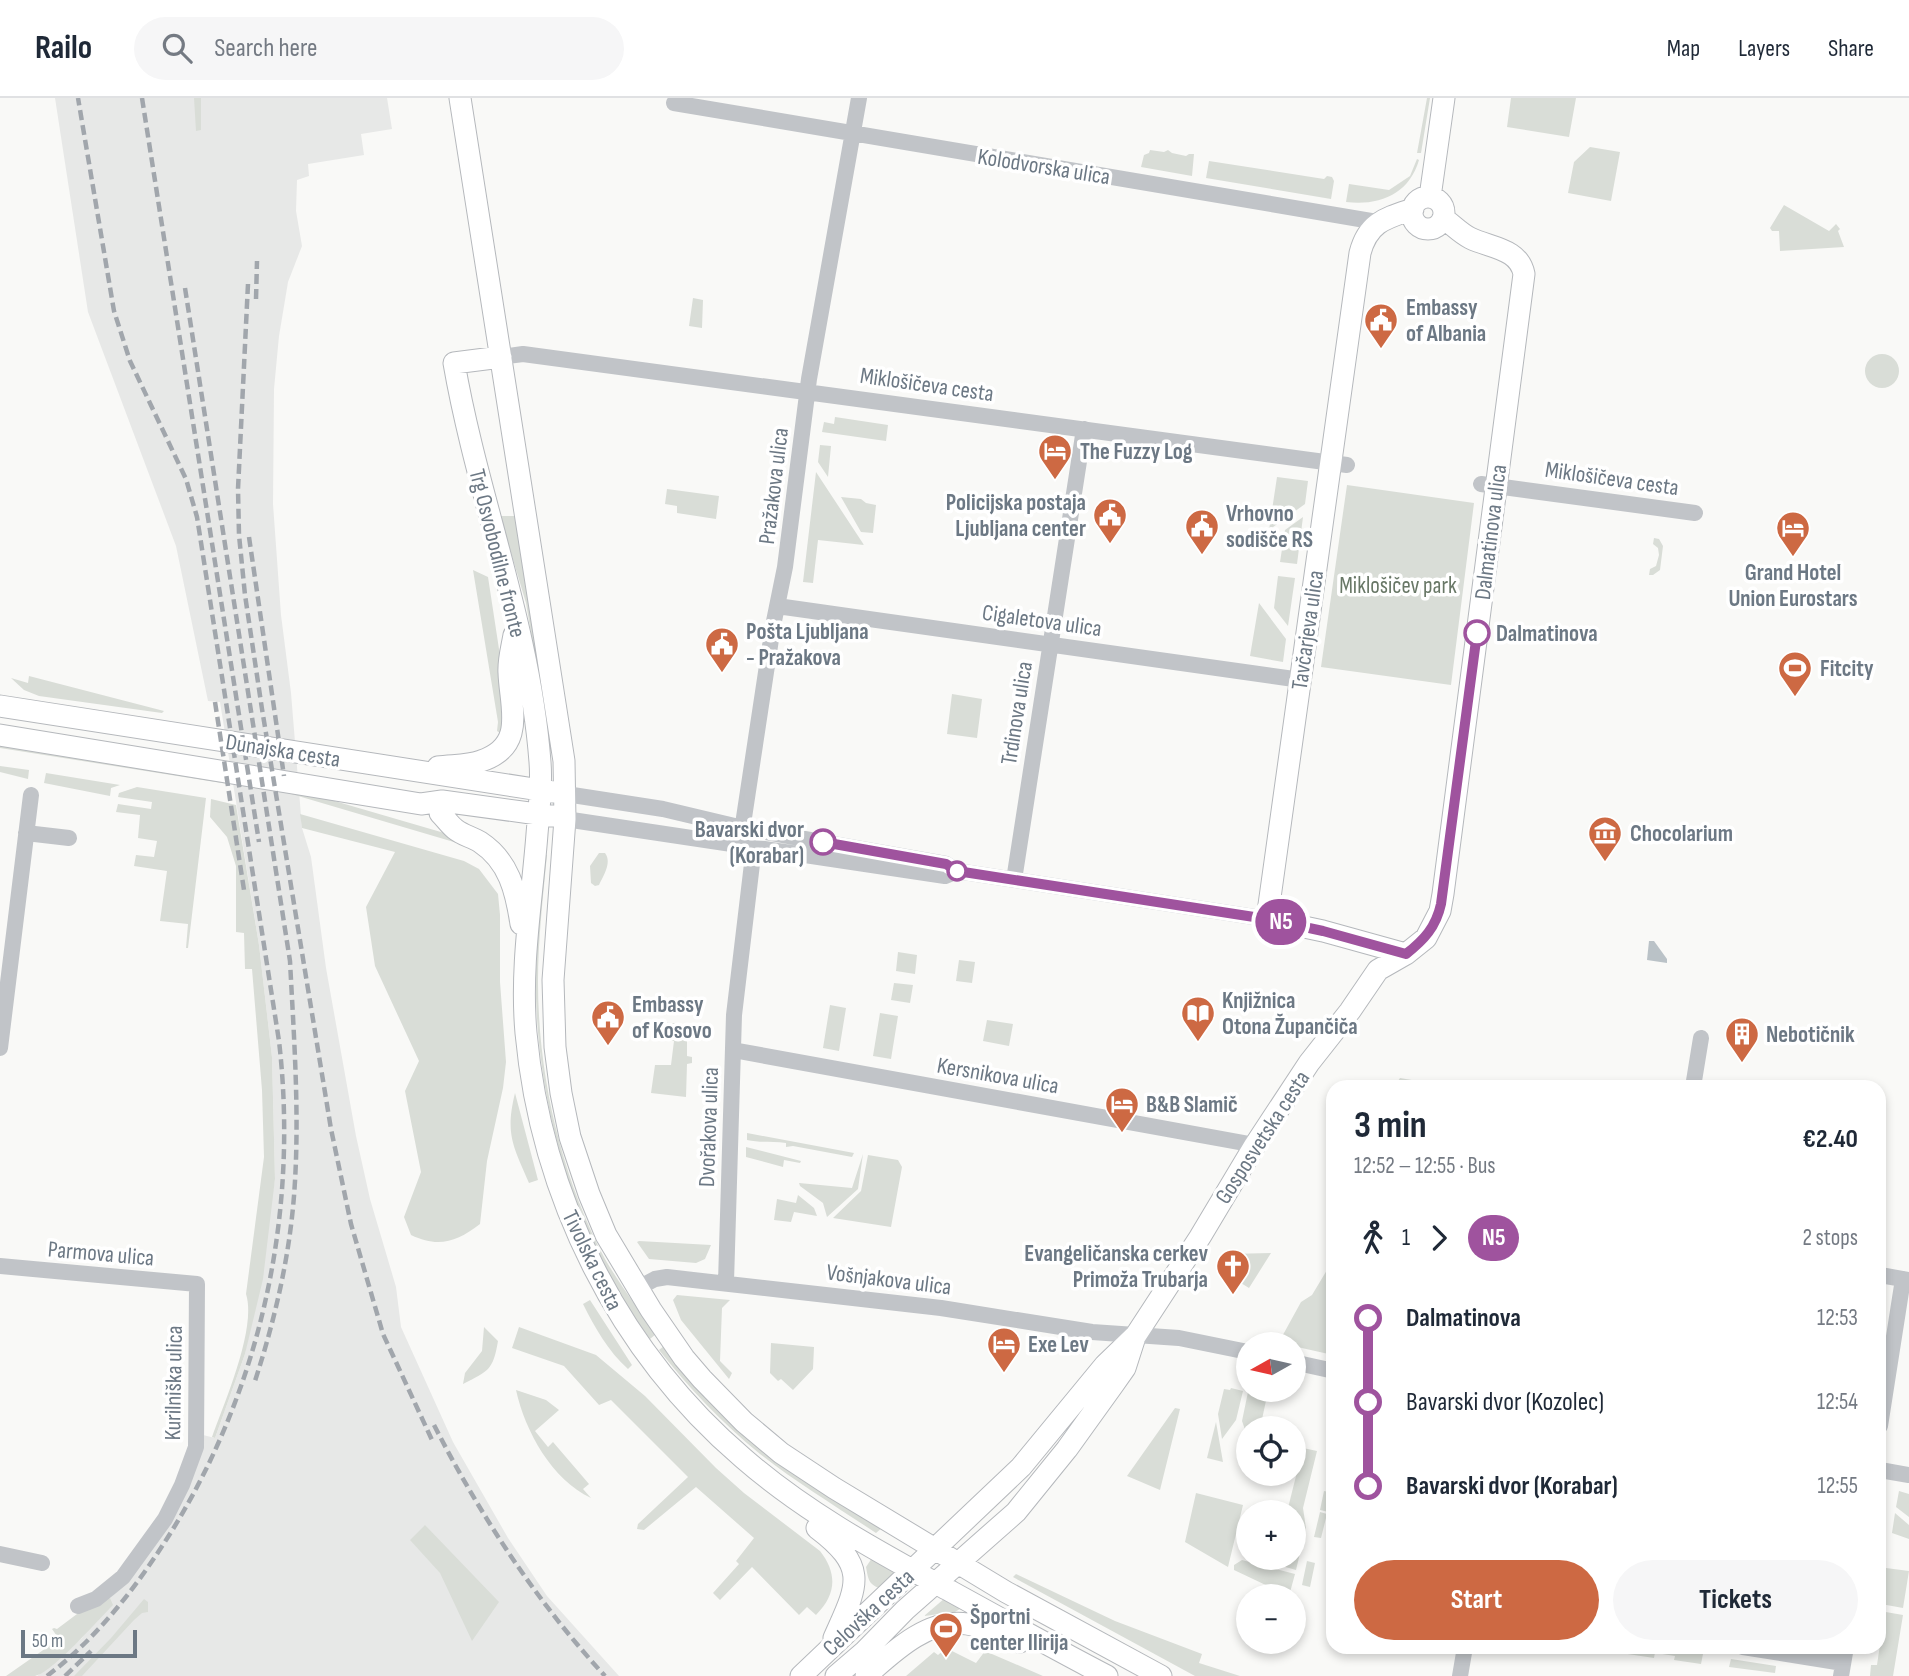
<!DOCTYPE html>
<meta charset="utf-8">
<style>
:root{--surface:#fff;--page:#f6f6f7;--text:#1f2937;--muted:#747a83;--line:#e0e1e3;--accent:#cd6943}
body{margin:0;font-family:"Sofia Sans Condensed",sans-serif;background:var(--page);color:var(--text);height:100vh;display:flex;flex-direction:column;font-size:26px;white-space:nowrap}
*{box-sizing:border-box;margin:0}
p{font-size:23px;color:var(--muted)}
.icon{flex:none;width:38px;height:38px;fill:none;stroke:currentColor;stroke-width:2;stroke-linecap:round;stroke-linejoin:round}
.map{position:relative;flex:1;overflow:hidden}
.sheet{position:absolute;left:1326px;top:982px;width:560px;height:574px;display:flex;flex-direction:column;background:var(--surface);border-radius:21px;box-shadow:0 4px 10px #0003}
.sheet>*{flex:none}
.badge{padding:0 14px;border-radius:23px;font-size:24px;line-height:46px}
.needle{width:46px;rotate:262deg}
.controls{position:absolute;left:1236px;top:1234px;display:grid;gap:14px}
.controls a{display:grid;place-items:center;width:70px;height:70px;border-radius:50%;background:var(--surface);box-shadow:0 4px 10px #0003;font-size:35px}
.scale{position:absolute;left:21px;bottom:18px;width:116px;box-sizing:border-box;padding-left:7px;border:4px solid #6c7884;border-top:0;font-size:19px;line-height:24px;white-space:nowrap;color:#6c7884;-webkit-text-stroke:5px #fff;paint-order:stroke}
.map>.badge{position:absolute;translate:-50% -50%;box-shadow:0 0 0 4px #fff}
.legs{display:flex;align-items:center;gap:10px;height:77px;padding:0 28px;font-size:23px}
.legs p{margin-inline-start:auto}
.overview{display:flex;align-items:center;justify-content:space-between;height:119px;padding:0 28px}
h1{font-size:38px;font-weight:700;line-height:52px}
.cta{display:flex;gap:14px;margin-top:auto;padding:14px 28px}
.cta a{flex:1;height:80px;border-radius:42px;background:var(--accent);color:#fff;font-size:28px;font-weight:700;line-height:80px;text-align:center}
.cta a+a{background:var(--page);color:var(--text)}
ul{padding:0 28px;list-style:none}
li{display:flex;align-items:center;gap:24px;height:84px;font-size:26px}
li i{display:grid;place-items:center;width:10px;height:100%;margin:0 9px;background:currentColor}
li i::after{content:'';width:18px;height:18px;margin:-9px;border:5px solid;border-radius:50%;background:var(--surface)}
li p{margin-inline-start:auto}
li:first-child i{background:linear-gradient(#0000 50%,currentColor 0)}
li:last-child i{background:linear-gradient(currentColor 50%,#0000 0)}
header{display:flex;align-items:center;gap:42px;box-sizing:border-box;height:98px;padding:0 35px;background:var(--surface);border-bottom:2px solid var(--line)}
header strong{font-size:33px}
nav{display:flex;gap:38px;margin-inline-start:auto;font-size:24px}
.search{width:490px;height:63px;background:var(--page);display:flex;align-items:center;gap:18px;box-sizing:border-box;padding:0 24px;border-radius:38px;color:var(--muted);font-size:26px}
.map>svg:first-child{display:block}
</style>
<header>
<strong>Railo</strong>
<div class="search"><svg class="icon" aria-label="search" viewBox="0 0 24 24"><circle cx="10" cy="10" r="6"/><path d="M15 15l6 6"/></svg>Search here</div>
<nav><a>Map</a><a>Layers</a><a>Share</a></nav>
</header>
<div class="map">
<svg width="1909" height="1578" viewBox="0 0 1909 1578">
<rect width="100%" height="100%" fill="#f9f9f7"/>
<!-- built -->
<path fill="#e7e8e7" d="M55,0H387L392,31L361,36L364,57L308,66L309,78L297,82L296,113L302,148L288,184L279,238L274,291L273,406L281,517L291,595L302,730L311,759L326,870L356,1038L370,1101L396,1189L401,1229L453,1344L508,1440L547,1498L619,1578H37L82,1540L110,1500L127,1483L203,1337L215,1340L245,1256L275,1081L272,959L259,847L220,604L208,603L176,448L88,214Z"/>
<!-- green -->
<path fill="#d9ddd7" d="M194,0H201V32L196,33Z
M1427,0H1430L1421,55H1417Z
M1511,0H1576L1569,39L1507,29Z
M1590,49L1620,54L1611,103L1568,95L1574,64Z
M1150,52L1164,54L1168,52L1172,55L1186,58L1189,56H1194L1192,78L1141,69L1144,57L1149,55Z
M1417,61L1419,62C1409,96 1380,108 1346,104L1349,86L1389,92L1410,78Z
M1209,63L1324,81L1327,78L1332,79L1334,83L1331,101L1206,80Z
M1784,107L1829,133L1836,126L1840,131L1838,133L1844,149L1780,153L1779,133H1772L1770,130Z
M693,200L703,202L702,230L689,228Z
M1865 273a17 17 0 1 1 34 0a17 17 0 1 1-34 0Z
M835,319L888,327L886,343L822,334L824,324L834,326Z
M820,347L831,348L828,379L818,364Z
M816,374L864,447L818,442L813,485L803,484Z
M1277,379L1308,383L1305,406L1269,432Z
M1347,387L1474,405L1451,587L1321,569Z
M667,391L719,398L716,421L677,415V408L665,406Z
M841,399L861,401L866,405L876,407L873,435L861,434Z
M500,418H517L553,648L550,649L526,505Z
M1303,419L1297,466L1280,464L1285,432Z
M1654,440L1659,441L1663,448L1660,472L1653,477H1649L1650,471L1656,468L1659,457L1658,450L1653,446Z
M473,472L488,479L508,610L503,637L497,633L498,624Z
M1278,478L1295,480L1288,528L1274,510Z
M1259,505L1286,541L1283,564L1250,558Z
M29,578L164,613L162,615L39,598L24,592L11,580L28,585Z
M952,596L982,601L977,640L947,636Z
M0,645L228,683V686L0,650Z
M0,668L29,672L28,681L0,674Z
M46,675L120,687L111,690L110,698L44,685Z
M137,689L206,700L188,850H186L188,826L160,823L167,773L134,768L136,757L154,759L157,743L138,740L140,717L116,714L118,706L151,711L152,704L118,699L119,695Z
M288,693L314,697L458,739L464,747L288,695Z
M211,701L236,707L259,847L272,959L275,1081L263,1181L245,1256L215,1340L212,1339C224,1305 257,1230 246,1196L264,1059L262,992L252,871H245L244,835L236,834V768L227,739L210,719Z
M300,716L464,763L479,771L498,796L500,817V884L506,964L503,990L487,1063L480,1126C457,1144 438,1150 411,1137L404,1119L421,1074L405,993L419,963L375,868L366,809L395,754L302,730Z
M599,755H605C612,764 604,777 599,787L595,788L591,785L590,768Z
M544,756L547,757C543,799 538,842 538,884C538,978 561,1078 605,1161C620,1187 639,1212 656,1236L650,1241C578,1143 540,1021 536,900C535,852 540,804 544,756Z
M898,854L917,857L915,876L896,873Z
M959,862L975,864L972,885L956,883Z
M894,885L913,887L910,905L891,902Z
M830,907L846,910L839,953L823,950Z
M880,915L898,918L891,961L873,958Z
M987,922L1013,926L1009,948L983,943Z
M662,924L692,927V935L687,936V958L692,959V965L687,966L686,999L651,995L655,967H671L674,943L660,941Z
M1400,980L1453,989H1394Z
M515,995L538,1082L529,1085C513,1048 505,1036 515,995Z
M747,1035L854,1055L852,1059L793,1048L786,1049V1045C772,1043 760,1045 747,1042Z
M746,1049L801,1063L800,1065L784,1062L783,1069L746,1059Z
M863,1056L858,1091L827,1119L823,1105L800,1088L799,1085L852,1090Z
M868,1057L898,1062L902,1069L891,1129L833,1120L861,1093Z
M798,1097L814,1110L817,1118L794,1114L791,1124L774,1122L777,1101L796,1105Z
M639,1143L711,1147L705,1161L696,1165L649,1161L637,1144Z
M1224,1154L1228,1156L1271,1155L1249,1190L1218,1171Z
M1333,1162V1257L1293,1248V1246L1279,1244L1301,1204L1312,1197Z
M677,1197L730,1202L722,1210L720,1263L732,1275L729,1281L681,1222L673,1202Z
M590,1202L632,1267L628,1271C608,1253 595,1230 583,1206Z
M484,1229L498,1243C493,1273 488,1273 463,1286L465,1275L482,1253Z
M519,1229L596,1257L645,1298L716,1370L744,1395L820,1453C838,1476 836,1497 816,1517L807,1509L799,1517L752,1469L720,1502L713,1495L739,1466L736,1463L754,1440L696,1389L644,1432L637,1431L638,1426L688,1379L611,1302L599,1307L564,1268L512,1250Z
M771,1245L814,1249L813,1271L793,1292L781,1281L778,1283L770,1275Z
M664,1248L883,1429L876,1435C837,1409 797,1385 760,1356C722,1325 689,1290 659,1252Z
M1231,1290L1243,1293L1236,1322L1222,1341L1218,1316L1224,1291L1230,1292Z
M516,1292L546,1302L559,1312L535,1333L548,1349L553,1344L589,1386L583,1391L591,1400C552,1382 525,1333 516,1292Z
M1248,1294L1267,1298L1261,1326L1258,1330H1248V1340L1242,1323Z
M1175,1310L1180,1311L1160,1392L1127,1378Z
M1216,1324L1223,1364L1207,1360Z
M1303,1350L1317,1353L1303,1410L1306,1430L1296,1472L1275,1466L1276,1460H1293V1414H1287Z
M1324,1393L1333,1395V1415L1320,1412Z
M1899,1393L1909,1396V1419L1896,1409Z
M1196,1395L1243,1407L1228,1469L1185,1444Z
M1320,1414L1327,1416L1321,1440L1314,1439Z
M1895,1415L1909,1427V1441L1892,1435Z
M425,1427L499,1504L472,1543L440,1475L410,1442Z
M872,1460L896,1475L880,1490C868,1487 868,1479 866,1469Z
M1242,1462L1295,1476L1289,1498L1234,1472V1467Z
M1307,1463L1315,1465L1310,1489L1302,1487Z
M1886,1470L1909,1473L1903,1510L1881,1506Z
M1016,1476L1115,1523L1202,1556L1199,1565L1240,1578H1195L1013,1479Z
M110,1500L113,1507C99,1521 52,1575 35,1578C26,1578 15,1578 6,1578L59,1541L52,1531L54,1530L57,1531L81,1513Z
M945,1500L963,1509L955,1514L924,1518Z
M144,1501L148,1504V1514L142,1515L134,1522L82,1578H74L111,1540Z
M1880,1513L1903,1517L1893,1578H1870L1871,1567H1877L1884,1519L1880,1518Z
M1581,1549H1656L1654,1560Z
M1658,1549L1703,1556L1701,1566L1674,1562L1675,1558L1656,1555Z
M946,1550L976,1565L985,1553L1043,1578H906L934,1554L938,1557Z
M1731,1561L1776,1568L1775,1575L1729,1569Z"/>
<!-- water -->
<path fill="#bac2c7" d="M1649,843H1654L1667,861V865L1647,862Z"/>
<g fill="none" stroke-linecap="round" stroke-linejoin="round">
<!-- major casing -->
<g stroke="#b5b8bc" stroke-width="23">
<path id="major" d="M460,0L564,663L565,721L553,882L555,949L561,995L570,1039L589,1096L606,1137L651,1212L684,1260L702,1281L744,1324L781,1355L834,1390L1006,1494L1161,1578
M1430,99L1444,0
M1412 115a16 16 0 1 1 32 0a16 16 0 1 1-32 0Z
M501,259L454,265C477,398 530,528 540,664C542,688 539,712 537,736C532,802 520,868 526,935C541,1098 618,1253 743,1360C806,1415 879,1454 952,1494C1003,1522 1055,1551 1107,1578
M0,608L553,694
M0,637L421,706L442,703L552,718
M438,669C452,667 468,668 481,663C527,648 510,608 509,575C508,563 512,549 514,537
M440,715C445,720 450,727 455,731C462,737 472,739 480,744C509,763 516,793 521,826
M1406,856L1323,833L1267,821L1360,155C1368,124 1386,120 1413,111
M817,1430C870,1470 857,1488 834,1540
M801,1578L1021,1369L1105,1267L1136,1237L1200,1139L1255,1047L1309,965L1350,913L1378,872L1406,856L1426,840L1440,813L1443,796L1524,176C1519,150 1490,150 1470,140C1460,135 1452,126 1443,120
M836,1578L864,1554L905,1512L1016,1414L1067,1351L1113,1287L1125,1270L1134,1242
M866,1578C893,1554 928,1520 967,1526C985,1529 1003,1537 1020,1544"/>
</g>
<!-- minor -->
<path stroke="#c1c4c8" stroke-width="16" d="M674,5L1377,124
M501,259L523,256L1347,367
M1481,386L1695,415
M777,508L1301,582
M566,696L663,711L743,730L946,766L957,773L1267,821
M565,721L945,778L957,773
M26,735L69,740
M740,746L773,528L785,469L809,281L859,0
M1014,782L1084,331
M0,950L31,697
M733,952L1255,1047
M1693,989L1701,940
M0,1168L197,1186L196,1349L182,1387L165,1421L123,1479L96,1501L78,1508
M1880,1177L1909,1182
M726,1184L734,917L754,749
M638,1190L655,1181L667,1179L941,1210L1092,1234L1179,1240L1248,1254
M1293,1264L1334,1273
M1880,1328L1903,1181
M1880,1372L1909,1377
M0,1456L42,1465
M1743,1549L1843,1565
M1460,1578L1465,1549
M1841,1578L1846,1549"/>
<!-- major -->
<use href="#major" stroke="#fff" stroke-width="21"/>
<!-- rail -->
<path stroke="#a1a6ac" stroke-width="4.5" stroke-dasharray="10 5" stroke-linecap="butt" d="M142,0L259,744
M248,186L238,391L239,437L245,497L262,611L331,1031L351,1126L383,1236L432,1342
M185,190L290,863C294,941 300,1020 294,1098C289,1162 274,1225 254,1286
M256,201L257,163
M249,439L284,678
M215,604L244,792
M434,1327C480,1417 536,1503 605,1578
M47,1578C96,1541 135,1491 168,1439C261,1292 299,1116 279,943L197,419L186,381L130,263L114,213L78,0
M65,1578L91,1553"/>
</g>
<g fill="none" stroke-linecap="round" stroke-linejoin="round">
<!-- line-1 casing -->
<g stroke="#fff" stroke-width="16">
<path id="line-1" d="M823,744L946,766L957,773L1267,821L1323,833L1406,856C1424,842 1436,829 1441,806L1477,535"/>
</g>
<!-- line-1 -->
<use href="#line-1" stroke="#9f539e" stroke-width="10"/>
</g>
<!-- icons -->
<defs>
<g id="civic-pin" transform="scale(1.75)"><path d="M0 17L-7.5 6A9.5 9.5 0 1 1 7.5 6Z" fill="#cd6943" stroke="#fff"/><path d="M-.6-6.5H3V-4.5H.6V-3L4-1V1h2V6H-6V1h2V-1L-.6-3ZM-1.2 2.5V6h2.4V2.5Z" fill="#fff"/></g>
<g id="hotel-pin" transform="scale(1.75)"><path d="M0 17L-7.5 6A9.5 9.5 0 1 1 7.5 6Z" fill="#cd6943" stroke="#fff"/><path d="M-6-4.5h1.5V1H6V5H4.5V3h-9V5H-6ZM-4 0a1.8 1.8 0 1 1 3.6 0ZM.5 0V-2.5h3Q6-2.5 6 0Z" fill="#fff"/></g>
<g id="stadium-pin" transform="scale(1.75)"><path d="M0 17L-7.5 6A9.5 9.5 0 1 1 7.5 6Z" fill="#cd6943" stroke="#fff"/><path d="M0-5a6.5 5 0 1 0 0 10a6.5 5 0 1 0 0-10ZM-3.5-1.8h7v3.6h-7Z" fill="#fff"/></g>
<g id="museum-pin" transform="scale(1.75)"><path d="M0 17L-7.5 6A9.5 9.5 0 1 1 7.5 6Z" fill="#cd6943" stroke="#fff"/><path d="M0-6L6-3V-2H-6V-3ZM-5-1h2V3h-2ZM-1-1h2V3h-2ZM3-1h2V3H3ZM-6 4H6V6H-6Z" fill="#fff"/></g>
<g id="library-pin" transform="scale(1.75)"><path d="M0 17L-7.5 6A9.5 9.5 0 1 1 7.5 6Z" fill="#cd6943" stroke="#fff"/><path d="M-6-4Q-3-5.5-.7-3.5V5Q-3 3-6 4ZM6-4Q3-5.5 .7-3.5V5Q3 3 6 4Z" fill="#fff"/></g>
<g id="building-pin" transform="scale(1.75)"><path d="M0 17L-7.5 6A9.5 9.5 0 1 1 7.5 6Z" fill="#cd6943" stroke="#fff"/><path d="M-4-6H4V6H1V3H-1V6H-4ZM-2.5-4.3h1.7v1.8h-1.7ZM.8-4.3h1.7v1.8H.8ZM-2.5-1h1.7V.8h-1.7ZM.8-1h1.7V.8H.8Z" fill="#fff"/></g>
<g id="church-pin" transform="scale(1.75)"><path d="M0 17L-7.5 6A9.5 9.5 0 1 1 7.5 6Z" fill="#cd6943" stroke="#fff"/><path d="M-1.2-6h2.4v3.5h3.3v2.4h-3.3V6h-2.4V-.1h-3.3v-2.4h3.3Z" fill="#fff"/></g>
</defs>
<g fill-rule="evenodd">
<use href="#civic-pin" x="1381" y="222"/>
<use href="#hotel-pin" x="1055" y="353"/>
<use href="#civic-pin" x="1110" y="417"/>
<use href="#civic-pin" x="1202" y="428"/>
<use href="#hotel-pin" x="1793" y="430"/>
<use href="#civic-pin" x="722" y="546"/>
<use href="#stadium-pin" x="1795" y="570"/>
<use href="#museum-pin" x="1605" y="735"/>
<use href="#library-pin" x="1198" y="915"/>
<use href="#civic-pin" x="608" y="919"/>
<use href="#building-pin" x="1742" y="936"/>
<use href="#hotel-pin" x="1122" y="1006"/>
<use href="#church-pin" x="1233" y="1168"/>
<use href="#hotel-pin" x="1004" y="1246"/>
<use href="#stadium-pin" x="946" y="1531"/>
</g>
<!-- markers -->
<g fill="#fff" stroke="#9f539e" stroke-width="3.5">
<circle cx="1477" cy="535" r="12"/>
<circle cx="823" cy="744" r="12"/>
<circle cx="957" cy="773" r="9"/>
</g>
<g text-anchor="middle" stroke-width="7" stroke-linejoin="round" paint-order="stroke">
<!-- street labels -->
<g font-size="23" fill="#6c7884" stroke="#fff">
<text transform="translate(1044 68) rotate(9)" y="8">Kolodvorska ulica</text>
<text transform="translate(927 286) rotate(8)" y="8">Miklošičeva cesta</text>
<text transform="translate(1612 380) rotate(8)" y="8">Miklošičeva cesta</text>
<text transform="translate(773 388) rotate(-83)" y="8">Pražakova ulica</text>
<text transform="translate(1490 434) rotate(-83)" y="8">Dalmatinova ulica</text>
<text transform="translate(498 455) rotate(76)" y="8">Trg Osvobodilne fronte</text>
<text transform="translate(1042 522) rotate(8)" y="8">Cigaletova ulica</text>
<text transform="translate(1307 532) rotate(-82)" y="8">Tavčarjeva ulica</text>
<text transform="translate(1016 615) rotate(-81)" y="8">Trdinova ulica</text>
<text transform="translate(283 652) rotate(9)" y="8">Dunajska cesta</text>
<text transform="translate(998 977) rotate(10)" y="8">Kersnikova ulica</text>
<text transform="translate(708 1029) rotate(-88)" y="8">Dvořakova ulica</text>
<text transform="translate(1262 1039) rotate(-57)" y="8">Gosposvetska cesta</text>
<text transform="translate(101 1155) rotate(5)" y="8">Parmova ulica</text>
<text transform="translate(593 1162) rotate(64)" y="8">Tivolska cesta</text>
<text transform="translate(889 1181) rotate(7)" y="8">Vošnjakova ulica</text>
<text transform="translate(173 1285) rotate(-89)" y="8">Kurilniška ulica</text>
<text transform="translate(868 1514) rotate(-43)" y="8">Celovška cesta</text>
</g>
<!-- poi labels -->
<g font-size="23" font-weight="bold" fill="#6c7884" stroke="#fff" text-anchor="start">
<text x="1406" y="217">Embassy<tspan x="1406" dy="26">of Albania</tspan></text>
<text x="1080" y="361">The Fuzzy Log</text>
<text x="1086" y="412" text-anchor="end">Policijska postaja<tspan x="1086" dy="26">Ljubljana center</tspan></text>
<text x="1226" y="423">Vrhovno<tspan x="1226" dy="26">sodišče RS</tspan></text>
<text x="1793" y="482" text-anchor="middle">Grand Hotel<tspan x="1793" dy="26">Union Eurostars</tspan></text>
<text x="746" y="541">Pošta Ljubljana<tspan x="746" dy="26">- Pražakova</tspan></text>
<text x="1820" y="578">Fitcity</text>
<text x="1630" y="743">Chocolarium</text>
<text x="1222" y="910">Knjižnica<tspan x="1222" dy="26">Otona Župančiča</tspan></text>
<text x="632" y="914">Embassy<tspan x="632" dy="26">of Kosovo</tspan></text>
<text x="1766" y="944">Nebotičnik</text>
<text x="1146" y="1014">B&amp;B Slamič</text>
<text x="1208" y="1163" text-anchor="end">Evangeličanska cerkev<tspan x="1208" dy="26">Primoža Trubarja</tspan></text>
<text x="1028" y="1254">Exe Lev</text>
<text x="970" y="1526">Športni<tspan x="970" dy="26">center Ilirija</tspan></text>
</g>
<!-- park labels -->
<g font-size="23" fill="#687766" stroke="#fff">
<text x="1398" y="495">Miklošičev park</text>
</g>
<!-- stop labels -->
<g font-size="23" font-weight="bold" fill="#6c7884" stroke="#fff" text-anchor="start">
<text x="1496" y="543">Dalmatinova</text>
<text x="804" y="739" text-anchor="end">Bavarski dvor<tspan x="804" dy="26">(Korabar)</tspan></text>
</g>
</g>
</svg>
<div class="controls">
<a><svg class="needle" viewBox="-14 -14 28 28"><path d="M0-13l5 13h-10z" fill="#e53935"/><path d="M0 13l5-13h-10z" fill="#747a83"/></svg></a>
<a><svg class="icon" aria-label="locate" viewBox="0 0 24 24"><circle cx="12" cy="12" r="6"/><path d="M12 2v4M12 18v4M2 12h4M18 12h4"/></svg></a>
<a>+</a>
<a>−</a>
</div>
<div class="scale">50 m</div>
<b class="badge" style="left:1281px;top:824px;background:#9f539e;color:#fff">N5</b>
<section class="sheet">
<div class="overview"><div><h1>3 min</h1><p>12:52 – 12:55 · Bus</p></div><b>€2.40</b></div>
<div class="legs"><svg class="icon" aria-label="walk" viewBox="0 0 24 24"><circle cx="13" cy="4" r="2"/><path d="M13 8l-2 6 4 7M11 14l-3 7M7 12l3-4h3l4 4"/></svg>1<svg class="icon" aria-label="forward" viewBox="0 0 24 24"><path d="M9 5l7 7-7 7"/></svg><b class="badge" style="background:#9f539e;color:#fff">N5</b><p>2 stops</p></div>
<ul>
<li><i style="color:#9f539e"></i><b>Dalmatinova</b><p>12:53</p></li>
<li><i style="color:#9f539e"></i><span>Bavarski dvor (Kozolec)</span><p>12:54</p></li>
<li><i style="color:#9f539e"></i><b>Bavarski dvor (Korabar)</b><p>12:55</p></li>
</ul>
<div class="cta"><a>Start</a><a>Tickets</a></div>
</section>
</div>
